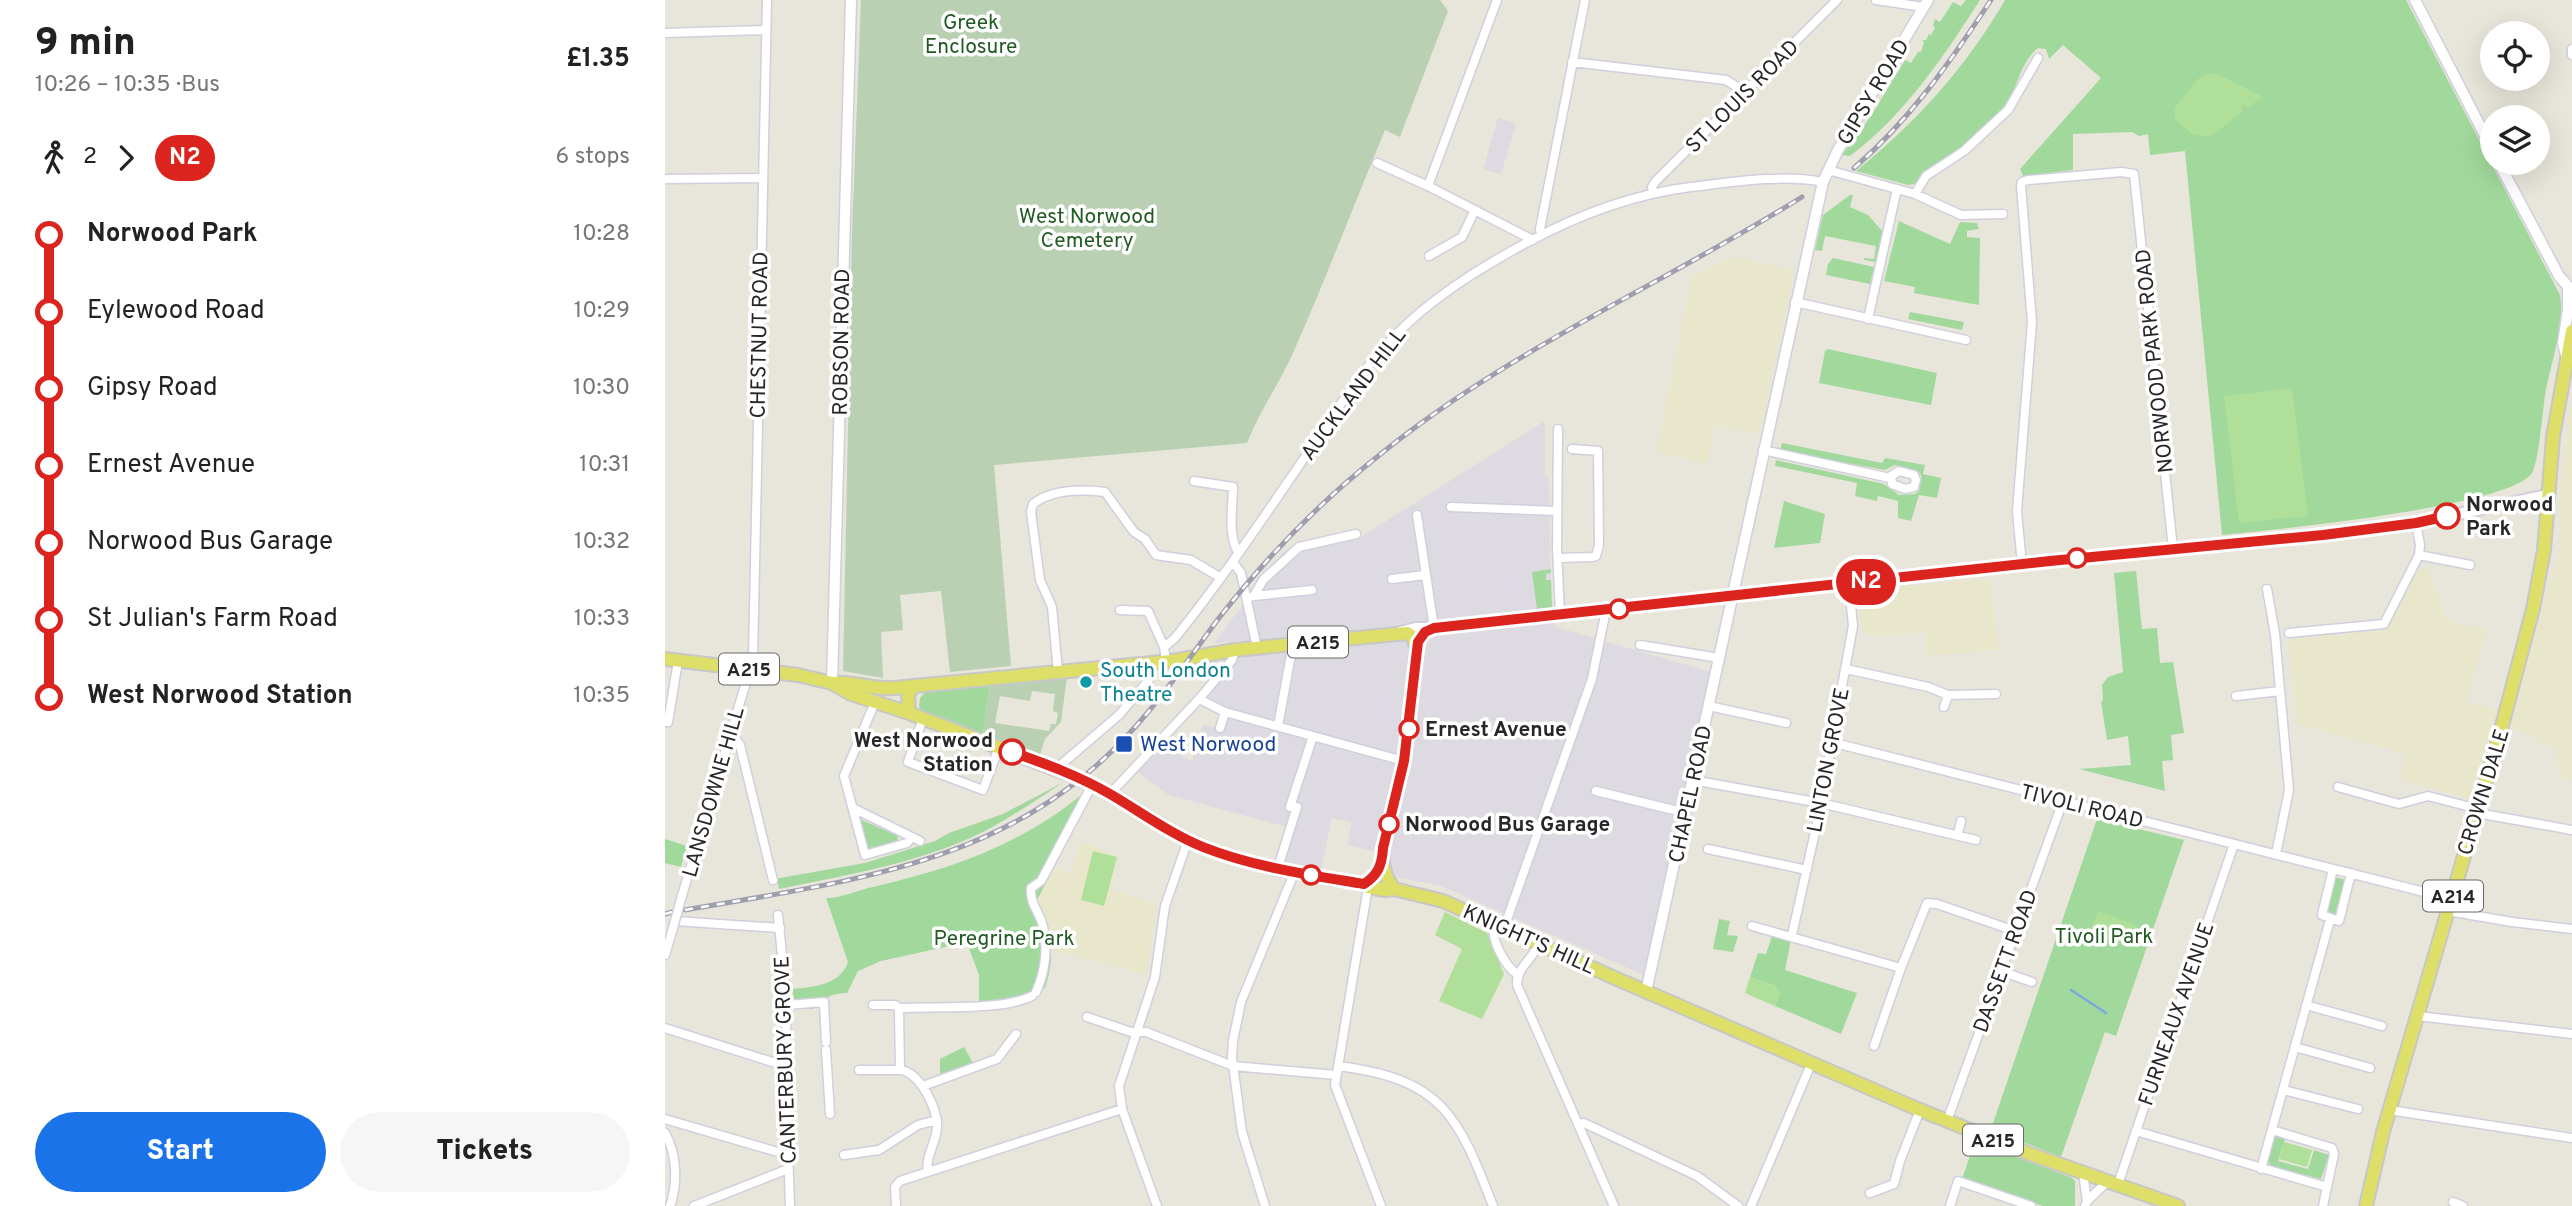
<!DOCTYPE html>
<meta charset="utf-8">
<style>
:root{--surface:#fff;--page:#f6f6f6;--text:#222;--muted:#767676;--accent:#1a73e8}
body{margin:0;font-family:Overpass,sans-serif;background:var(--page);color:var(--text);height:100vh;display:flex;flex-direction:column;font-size:26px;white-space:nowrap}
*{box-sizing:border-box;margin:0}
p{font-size:23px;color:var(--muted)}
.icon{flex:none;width:38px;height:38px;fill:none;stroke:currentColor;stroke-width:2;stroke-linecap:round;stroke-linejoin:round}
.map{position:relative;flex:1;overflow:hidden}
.drawer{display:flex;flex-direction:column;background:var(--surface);width:665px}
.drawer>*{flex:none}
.badge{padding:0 14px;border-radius:23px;font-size:24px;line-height:46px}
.buttons{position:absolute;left:1815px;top:21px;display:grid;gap:14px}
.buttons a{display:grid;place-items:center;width:70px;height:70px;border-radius:50%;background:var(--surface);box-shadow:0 7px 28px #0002;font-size:35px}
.map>.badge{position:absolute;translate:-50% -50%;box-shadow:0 0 0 4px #fff}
.legs{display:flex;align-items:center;gap:10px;height:77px;padding:0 35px;font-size:23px}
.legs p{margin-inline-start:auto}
.summary{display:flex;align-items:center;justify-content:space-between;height:119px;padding:0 35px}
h1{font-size:38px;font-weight:800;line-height:52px}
.primary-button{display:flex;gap:14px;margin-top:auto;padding:14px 35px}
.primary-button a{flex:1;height:80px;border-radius:42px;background:var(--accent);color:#fff;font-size:28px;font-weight:800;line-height:80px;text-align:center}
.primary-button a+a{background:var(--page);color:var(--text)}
ul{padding:0 35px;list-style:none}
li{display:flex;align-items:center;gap:24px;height:77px;font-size:26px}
li i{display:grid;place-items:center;width:10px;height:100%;margin:0 9px;background:currentColor}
li i::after{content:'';width:18px;height:18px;margin:-9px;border:5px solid;border-radius:50%;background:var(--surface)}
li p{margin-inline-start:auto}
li:first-child i{background:linear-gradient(#0000 50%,currentColor 0)}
li:last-child i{background:linear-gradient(currentColor 50%,#0000 0)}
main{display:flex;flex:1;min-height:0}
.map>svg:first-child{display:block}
</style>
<main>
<section class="drawer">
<div class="summary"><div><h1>9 min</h1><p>10:26 – 10:35 · Bus</p></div><b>£1.35</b></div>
<div class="legs"><svg class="icon" aria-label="walk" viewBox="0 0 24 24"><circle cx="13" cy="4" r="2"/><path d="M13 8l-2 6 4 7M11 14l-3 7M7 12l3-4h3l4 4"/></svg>2<svg class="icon" aria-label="forward" viewBox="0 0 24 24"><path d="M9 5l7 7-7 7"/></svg><b class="badge" style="background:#dc241f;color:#fff">N2</b><p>6 stops</p></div>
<ul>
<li><i style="color:#dc241f"></i><b>Norwood Park</b><p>10:28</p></li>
<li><i style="color:#dc241f"></i><span>Eylewood Road</span><p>10:29</p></li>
<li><i style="color:#dc241f"></i><span>Gipsy Road</span><p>10:30</p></li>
<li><i style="color:#dc241f"></i><span>Ernest Avenue</span><p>10:31</p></li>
<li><i style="color:#dc241f"></i><span>Norwood Bus Garage</span><p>10:32</p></li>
<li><i style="color:#dc241f"></i><span>St Julian's Farm Road</span><p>10:33</p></li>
<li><i style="color:#dc241f"></i><b>West Norwood Station</b><p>10:35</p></li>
</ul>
<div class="primary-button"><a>Start</a><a>Tickets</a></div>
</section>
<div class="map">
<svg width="1907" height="1206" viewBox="0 0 1907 1206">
<rect width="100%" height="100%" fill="#e8e5da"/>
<!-- industrial -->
<path fill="#dedae1" d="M833,118L851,124L836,174L818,169Z
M880,421V476L884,477L885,557L887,607L891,627L1046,672L979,975L776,886L731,877L722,854L682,845L687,822L667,818L656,870L616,862L625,828L504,795L470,770L494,744L527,761L538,725L553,728L558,705L542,696L570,662L577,641L549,643L617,553L634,547L694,538Z"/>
<!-- education -->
<path fill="#e8e6cb" d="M1069,257L1129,270L1095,434L1050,425L1042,464L991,452L1027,276Z
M1907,393V781L1897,780L1889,747L1873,742L1874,737L1845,729L1896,544V481Z
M1763,568L1780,616L1786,622L1822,629L1801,702L1832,710L1805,799L1735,780L1741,754L1631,724L1624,639L1719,630L1746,571Z
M1325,579L1334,650L1260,656L1261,631L1222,636L1196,633L1200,629L1196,625L1193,590Z
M415,841L454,856L446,890L491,904L482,975L388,950L371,902L390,868L407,874Z"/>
<!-- green -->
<path fill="#a1d99c" d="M1301,0H1315C1279,56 1239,116 1185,156L1177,155L1206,116L1240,60L1246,63L1253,52H1256L1259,42L1257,40H1261L1264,34L1266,35L1270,28L1268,26L1270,19L1275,22L1288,2L1296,6Z
M1340,0H1741L1895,295C1900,323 1887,360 1881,389C1878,406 1874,461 1867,473C1845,507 1605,530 1557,535L1520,151L1485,155L1483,134L1474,136L1467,132L1408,134V170L1358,176L1355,169L1436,78L1398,45L1384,59L1381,49L1373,48C1354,63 1353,91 1337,109C1312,138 1279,159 1249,184L1243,185L1191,171C1251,123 1302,66 1340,0Z
M1185,195H1188L1185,207L1203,215L1218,232L1211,262L1199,260V258L1209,259L1211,246L1160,236L1157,251L1150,250L1158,215Z
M1234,221L1285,244L1295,222L1312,223L1314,229L1302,231V237L1315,238L1314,305L1249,293L1250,287L1219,281Z
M1168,258L1209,267L1205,284L1161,275L1163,264Z
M1245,312L1299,322L1297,330L1243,319Z
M1163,349L1272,373L1266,405L1154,383L1160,351Z
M1117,443L1217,463L1220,458L1260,465L1258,474L1276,478L1272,498L1254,495L1246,521L1233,518V501L1213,496L1212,501L1190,496L1192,483L1110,466L1111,460L1219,484L1234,495L1250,494L1254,491L1257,477L1254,472L1230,465L1220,470L1115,451Z
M1119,501L1160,514L1155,543L1109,548Z
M886,569V573L881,574V580H886L887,607L872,609L867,572Z
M1471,571L1477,629L1492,628L1495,663L1508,662L1519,733L1506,735L1508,760L1497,761L1500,791L1414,769L1466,765L1463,736L1442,740L1436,702L1438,701L1437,685L1443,677L1458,672L1449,573Z
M325,684L318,734L258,712L254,707L255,698L262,690Z
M397,783C375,798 352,813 329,826C264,862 185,874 114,889L112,879L115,878L200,863L270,841L284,833L338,814Z
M420,792L427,795L371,902C385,937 392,951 380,988L359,994L356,998L314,1002V975L302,943L294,944L216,961L193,971L182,993C166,993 159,998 148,1009L131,1008L127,989C149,987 175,985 183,962L161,898C177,898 193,890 208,887C289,868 356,845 420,792Z
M1432,819L1519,840L1451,1036L1440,1032L1396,1157L1326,1129Z
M197,820L233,836L232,842L203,850L195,824Z
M0,839L22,846L16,867L0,863Z
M1670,877L1681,880L1670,915L1662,912Z
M1054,919L1065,921L1062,935L1073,936L1068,952L1048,949Z
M1108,933L1126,939L1120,970L1192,993L1176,1034L1110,1006L1115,992L1110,986L1085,977L1093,953L1101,954Z
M299,1047L308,1063L275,1074V1059Z
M1610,1136L1620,1139L1613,1161L1643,1169L1649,1150L1664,1155L1656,1179L1605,1166L1603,1161Z
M1310,1141L1407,1178L1410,1181V1206H1378L1297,1179Z"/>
<!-- cemetery -->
<path fill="#bad0b3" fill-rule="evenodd" d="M196,0H775L783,11L735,137L720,130C689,204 661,279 628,353C614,384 594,412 582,443L329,465L346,666L285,672L276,591L235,595L238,630L216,632L218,678L178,671L187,232Z
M402,677L396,722L380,739L374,758L318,734L325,684ZM367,691L390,694L388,711L393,713L391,724H386L384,731L330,723L335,696L365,701Z"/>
<!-- pitch -->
<path fill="#afdf98" d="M1544,73L1555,75L1598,97L1582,108L1579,105L1576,107L1578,111L1547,136L1528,135L1510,119L1509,113L1511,106L1533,79Z
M1627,388L1643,516L1574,523L1559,396Z
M428,851L452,857L439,906L416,900Z
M1433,911L1471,925L1463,947L1425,933Z
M780,912L822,933L839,974L817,1019L774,1001L797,949L770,935Z
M1085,977L1110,986L1115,992L1110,1006L1080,993Z
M1619,1142L1647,1150L1642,1167L1614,1159Z"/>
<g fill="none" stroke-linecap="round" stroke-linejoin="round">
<!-- stream -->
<path stroke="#78a9df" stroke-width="2.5" d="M1406,990L1441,1013"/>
<!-- minor casing -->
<g stroke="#d0cfde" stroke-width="11">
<path id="minor" d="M1211,0L1259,7
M0,33L101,30
M1907,49V55
M907,62L1061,80L1080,92
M712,163L763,186L868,240
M1163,170L1250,194L1296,215L1338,214
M0,179L97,178
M763,186L832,0
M988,193L987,187L990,182L1172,0
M1250,194L1261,176L1299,151L1343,110L1373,58
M876,235L875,229L920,0
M764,256L797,237L810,210
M1130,302L1301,340
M1203,319L1232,189
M893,429L892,548L895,615
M1098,450L1225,478
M1234,471L1249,475L1251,480L1249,487L1240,489L1227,484L1226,476Z
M529,481L568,487C568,506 562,538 574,553
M786,507L892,511
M752,515L769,628
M1754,555L1805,565
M893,558L927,557L931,556L934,545L933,451L907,449
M568,562L576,573L592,648
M1357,565L1352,511L1367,322L1356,186L1357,182L1363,180L1457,172L1469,174L1508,549
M727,579L760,575
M1602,589L1610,634L1624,790L1611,854
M589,596L647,590
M582,598L589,596L598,580L634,547L691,534
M455,610L483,611L499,647
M1624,633L1719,624L1754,555L1755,545L1751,523
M975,645L1054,658
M501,661L499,647L510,638C560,576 604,509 649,444C677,402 705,357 743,323C779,290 819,266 861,243C913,215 968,194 1026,187C1068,182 1116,174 1158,182
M1181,669L1263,687L1283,695L1331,694
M393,672L387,607L375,580L366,512L368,504C387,489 415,489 440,492L469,532L480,539L491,555L526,560L556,578
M1571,696L1615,691
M534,699L560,712L739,761
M210,702L179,776L200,855L242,843L246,838
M1044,706L1121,723
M1279,707L1283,695
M258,718L243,762L318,790L334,747
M0,722H3L13,661
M613,726L628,644
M555,728L560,712
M64,735L70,738L75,745L108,880
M1166,742L1787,899
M392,768L454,715L483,681L486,674L487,662
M1027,780L1156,803L1311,840
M1673,787L1734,804L1763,796L1813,809
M931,791L1021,813
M445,794L534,699L567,660L570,650
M190,809L255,841
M1812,813L1907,830
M1293,834L1296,821
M1043,849L1142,870
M613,867L632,807H625L648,736
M1668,869L1657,915L1674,921L1686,873
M703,887L670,1085L716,1206
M16,899L88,659L102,0
M1783,911L1847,922L1907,929
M113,915L122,1005L120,1066L125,1206
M10,921L115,928
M829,923C825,939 840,966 853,975
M1087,926L1236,968
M839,928L927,679L941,610
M1127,935L1152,823L1188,626L1184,584
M874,943C869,958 851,968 852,985L949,1206
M0,955L8,928
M1336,971L1367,982
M371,992C381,970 384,943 376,920C371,908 365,901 366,888L376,881L427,785
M122,1005L159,1002L161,1042
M208,1005H230L234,1008C271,1006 337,1011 367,996
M1641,1005L1717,1026
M234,1008L235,1070C255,1072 273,1109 272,1128C271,1143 260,1156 263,1172
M1753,1016L1907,1034
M422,1017L466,1032H481L568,1066L671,1075
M0,1028L120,1066
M1209,1046L1236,968L1262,903L1272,904L1350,931
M1630,1047L1705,1068
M161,1050L165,1114
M673,1066C777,1079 793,1115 828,1206
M194,1070H235
M258,1086L332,1059L351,1034
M1619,1090L1693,1109
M1724,1110L1907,1138
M0,1119L123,1155
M1282,1121L1398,801
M913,1124L919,1123L1032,1176L1073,1206
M1607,1130L1667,1148L1669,1154L1662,1187
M1471,1131L1662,1187L1658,1206
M0,1133C12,1154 13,1184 5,1206
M179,1155L214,1150L253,1125L272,1120
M1596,1169L1665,920
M1418,1173L1422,1201L1420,1206
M1453,1184L1569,844
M1205,1193L1229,1184L1235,1161L1255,1110
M1422,1201L1443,1181
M1788,1202L1798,1206
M29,1206L123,1169
M231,1206L230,1187L235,1181L457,1109
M492,1206L457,1109L454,1086L490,977L500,906L523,840
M600,1206L577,1132L567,1057L568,1041L576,1002L630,871
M1086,1206L1146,1064
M1285,1206L1293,1181L1366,1206"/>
</g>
<!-- tertiary casing -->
<g stroke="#d0cfde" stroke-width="13">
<path id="tertiary" d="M1750,0L1827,149
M1834,163L1894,276L1907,291
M1901,355L1898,343L1903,310V288
M167,683L186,0
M981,992L1158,182L1173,150L1263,0"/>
</g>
<!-- secondary casing -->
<g stroke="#d0cfde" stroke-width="14">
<path id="secondary" d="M735,632L751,628H769L1385,561L1658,535L1751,523L1882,495"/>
</g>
<!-- primary casing -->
<g stroke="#c7c7c7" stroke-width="16">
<path id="primary" d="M0,659L133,675L167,683L186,694L244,713L408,776
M167,683C188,681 208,690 229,688L507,661L570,650L742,633L748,637L752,649L739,761L718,848C717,866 719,875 729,889
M244,713L243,694L249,686
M421,782C457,797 487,823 523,840C577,866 640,874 699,884L703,887L720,890L729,889L778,901L952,979L1255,1110L1365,1154L1513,1206
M1701,1206L1718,1132L1834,737L1868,609L1879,550L1888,437L1907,331"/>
</g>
<!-- minor -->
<use href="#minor" stroke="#fff" stroke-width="8"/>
<!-- tertiary -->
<use href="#tertiary" stroke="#fff" stroke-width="10"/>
<!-- secondary -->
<use href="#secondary" stroke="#fff" stroke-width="10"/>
<!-- primary -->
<use href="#primary" stroke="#dddf68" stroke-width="12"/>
<!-- rail casing -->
<g stroke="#9f9eaf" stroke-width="5">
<path id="rail" d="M1189,168C1245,120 1286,61 1326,0
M20,910C190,880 349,864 471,726C502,692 527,654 554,618C600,559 654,503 712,457C842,351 996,285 1137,197
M0,914L7,912"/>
</g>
<!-- rail -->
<use href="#rail" stroke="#fff" stroke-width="2.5" stroke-dasharray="8" stroke-linecap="butt"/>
<!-- minor-bridge casing -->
<g stroke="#d0cfde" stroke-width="11" stroke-linecap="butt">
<path id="minor-bridge" d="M8,928L16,899"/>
</g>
<!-- primary-bridge casing -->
<g stroke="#c7c7c7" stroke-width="16" stroke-linecap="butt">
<path id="primary-bridge" d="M408,776L421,782"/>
</g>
<!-- minor-bridge -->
<use href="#minor-bridge" stroke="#fff" stroke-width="8"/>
<!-- primary-bridge -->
<use href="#primary-bridge" stroke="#dddf68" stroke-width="12"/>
</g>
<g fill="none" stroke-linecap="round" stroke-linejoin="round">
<!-- line-1 casing -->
<g stroke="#fff" stroke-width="16">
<path id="line-1" d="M347,752C381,764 414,776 445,794C476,812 504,833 538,847C588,867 646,875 699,884C713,875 717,865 718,848L739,761L753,642L760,632L769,628L1385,561L1658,535L1751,523L1782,516"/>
</g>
<!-- line-1 -->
<use href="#line-1" stroke="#dc241f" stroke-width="10"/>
</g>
<!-- markers -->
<g fill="#fff" stroke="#dc241f" stroke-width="3.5">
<circle cx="1782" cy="516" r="12"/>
<circle cx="1412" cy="558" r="9"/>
<circle cx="954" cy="609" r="9"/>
<circle cx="744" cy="729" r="9"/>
<circle cx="347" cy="752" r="12"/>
<circle cx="724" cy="824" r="9"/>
<circle cx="646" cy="875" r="9"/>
</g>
<circle fill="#0f9aa8" stroke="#fff" stroke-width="2.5" cx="421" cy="682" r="7"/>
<rect fill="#1a4fb4" stroke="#fff" stroke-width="2.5" x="450" y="735" width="18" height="18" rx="3.5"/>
<g text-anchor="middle" stroke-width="7" stroke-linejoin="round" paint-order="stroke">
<!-- shield labels -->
<g fill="#fff" stroke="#686868" stroke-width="2">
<rect x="623" y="626.5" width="60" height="31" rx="5"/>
<rect x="54" y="653.5" width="60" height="31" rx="5"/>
<rect x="1758" y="880.5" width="60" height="31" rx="5"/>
<rect x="1298" y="1124.5" width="60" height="31" rx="5"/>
</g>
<g font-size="19" font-weight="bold" fill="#272727">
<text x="653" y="649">A215</text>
<text x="84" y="676">A215</text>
<text x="1788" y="903">A214</text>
<text x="1328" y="1147">A215</text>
</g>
<!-- park labels -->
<g font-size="21" fill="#215a23" stroke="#fff">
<text x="306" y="29">Greek<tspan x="306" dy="24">Enclosure</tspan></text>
<text x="422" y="223">West Norwood<tspan x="422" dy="24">Cemetery</tspan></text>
<text x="1439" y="943">Tivoli Park</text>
<text x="339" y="945">Peregrine Park</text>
</g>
<!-- street labels -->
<g font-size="21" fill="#272727" stroke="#fff">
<text transform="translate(1208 92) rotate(-59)" y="7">GIPSY ROAD</text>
<text transform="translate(1077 96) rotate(-45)" y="7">ST LOUIS ROAD</text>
<text transform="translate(94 335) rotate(-89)" y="7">CHESTNUT ROAD</text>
<text transform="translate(176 342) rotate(-89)" y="7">ROBSON ROAD</text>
<text transform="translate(1489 361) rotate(-96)" y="7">NORWOOD PARK ROAD</text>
<text transform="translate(688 394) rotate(-53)" y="7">AUCKLAND HILL</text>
<text transform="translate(1163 760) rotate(-79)" y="7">LINTON GROVE</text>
<text transform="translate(48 792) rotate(-74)" y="7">LANSDOWNE HILL</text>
<text transform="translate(1818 792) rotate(-73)" y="7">CROWN DALE</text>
<text transform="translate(1025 794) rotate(-78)" y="7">CHAPEL ROAD</text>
<text transform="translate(1417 806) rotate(14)" y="7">TIVOLI ROAD</text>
<text transform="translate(864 939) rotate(24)" y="7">KNIGHT'S HILL</text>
<text transform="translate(1340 961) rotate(-70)" y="7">DASSETT ROAD</text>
<text transform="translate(1511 1014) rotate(-71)" y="7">FURNEAUX AVENUE</text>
<text transform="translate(120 1060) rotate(-92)" y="7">CANTERBURY GROVE</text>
</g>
<!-- stop labels -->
<g font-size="21" font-weight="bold" fill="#272727" stroke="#fff" text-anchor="start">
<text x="1801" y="511">Norwood<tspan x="1801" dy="24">Park</tspan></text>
<text x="760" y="736">Ernest Avenue</text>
<text x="328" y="747" text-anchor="end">West Norwood<tspan x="328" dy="24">Station</tspan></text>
<text x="740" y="831">Norwood Bus Garage</text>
</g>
<!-- culture labels -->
<g font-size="21" fill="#0d838f" stroke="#fff" text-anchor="start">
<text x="435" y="677">South London<tspan x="435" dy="24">Theatre</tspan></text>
</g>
<!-- transit labels -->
<g font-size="21" fill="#164399" stroke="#fff" text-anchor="start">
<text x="475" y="751">West Norwood</text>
</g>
</g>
</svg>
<div class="buttons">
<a><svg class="icon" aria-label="locate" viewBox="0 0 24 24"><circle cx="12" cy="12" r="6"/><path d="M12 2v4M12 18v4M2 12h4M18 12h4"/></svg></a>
<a><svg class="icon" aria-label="layers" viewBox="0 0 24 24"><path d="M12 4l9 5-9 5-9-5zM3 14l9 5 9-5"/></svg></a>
</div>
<b class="badge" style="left:1201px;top:582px;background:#dc241f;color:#fff">N2</b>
</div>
</main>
